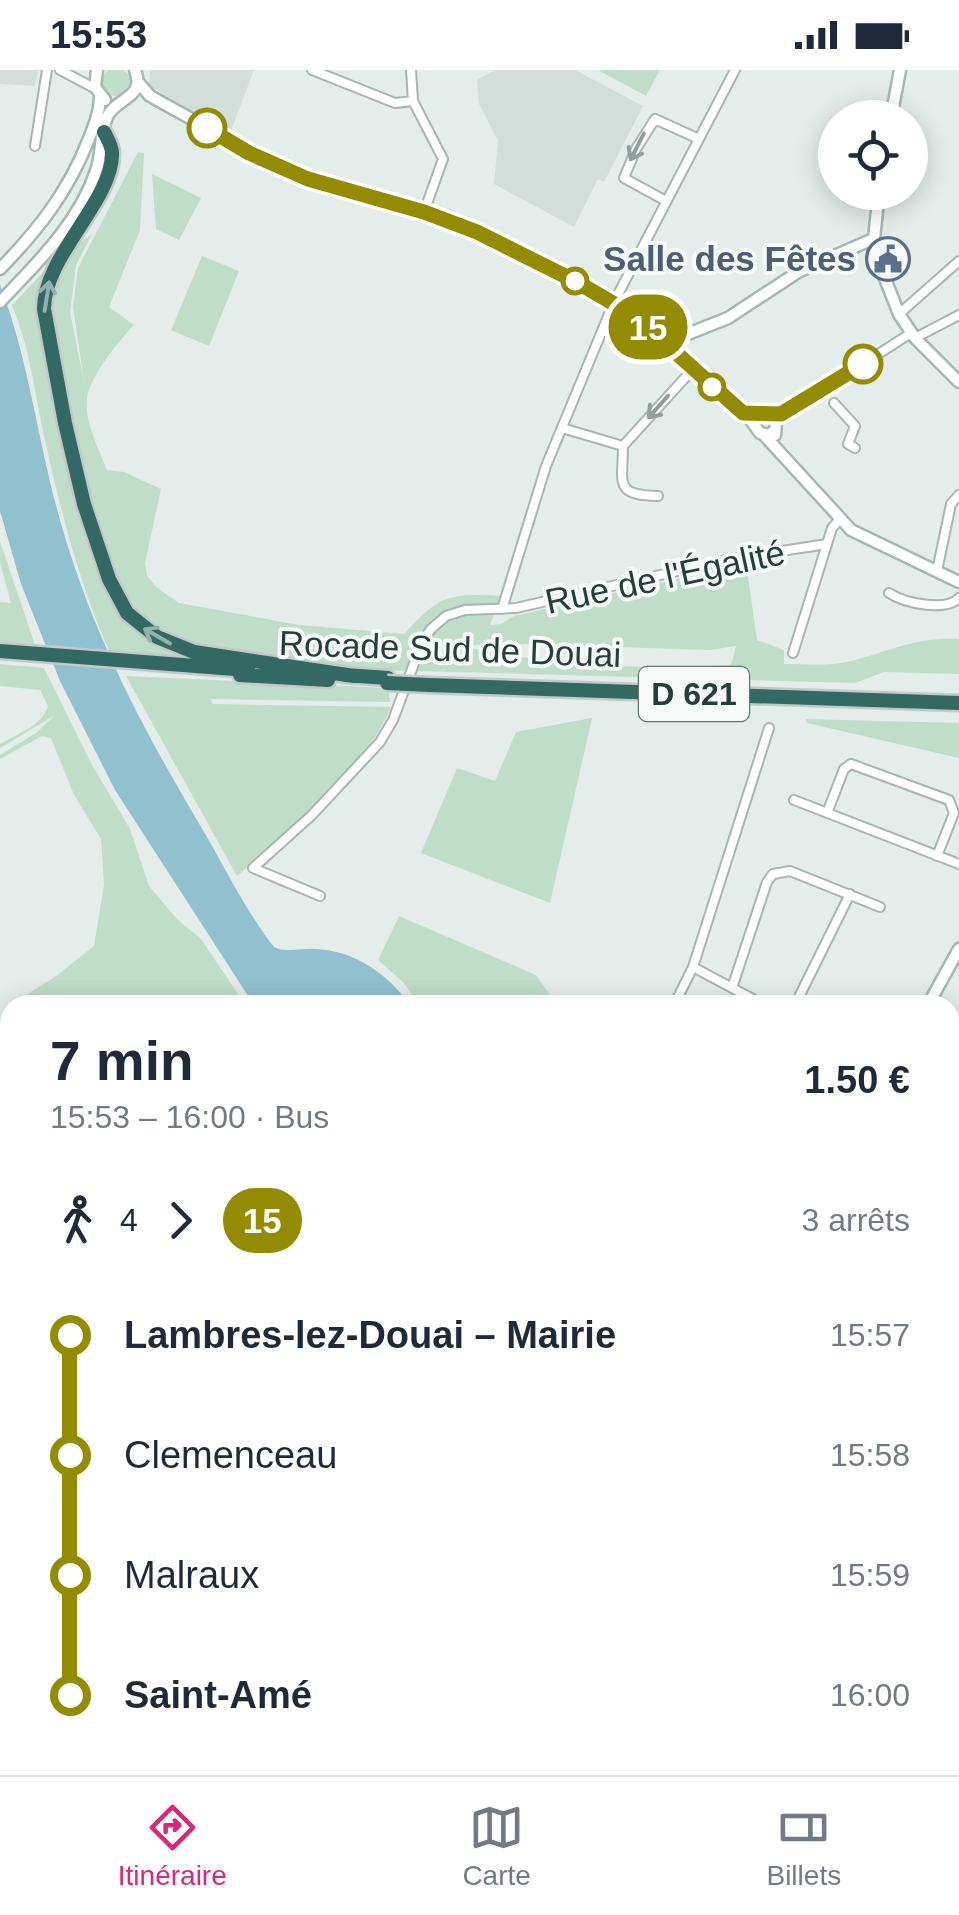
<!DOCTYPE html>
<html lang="fr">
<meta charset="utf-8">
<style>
:root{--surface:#fff;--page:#f2f2f3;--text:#1f2937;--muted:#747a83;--line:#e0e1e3;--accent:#db2777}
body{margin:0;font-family:Arial,sans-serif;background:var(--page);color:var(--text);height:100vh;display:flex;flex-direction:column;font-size:38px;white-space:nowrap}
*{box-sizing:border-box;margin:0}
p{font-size:32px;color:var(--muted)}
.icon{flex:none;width:55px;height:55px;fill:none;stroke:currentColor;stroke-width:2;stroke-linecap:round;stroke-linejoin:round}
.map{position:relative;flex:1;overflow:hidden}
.details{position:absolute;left:0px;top:925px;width:960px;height:780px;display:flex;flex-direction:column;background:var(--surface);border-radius:30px 30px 0 0;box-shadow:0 5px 25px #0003}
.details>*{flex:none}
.badge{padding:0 20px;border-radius:32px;font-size:35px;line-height:65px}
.controls{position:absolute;left:818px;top:30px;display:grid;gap:20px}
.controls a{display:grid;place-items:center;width:110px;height:110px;border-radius:50%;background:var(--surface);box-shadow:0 5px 25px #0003;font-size:50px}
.map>.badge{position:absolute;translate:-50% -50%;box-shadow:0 0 0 5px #fff}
.legs{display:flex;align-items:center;gap:15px;height:110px;padding:0 50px;font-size:32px}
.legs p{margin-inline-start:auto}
.headline{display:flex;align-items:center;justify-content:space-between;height:170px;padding:0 50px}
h1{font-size:55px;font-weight:800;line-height:75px}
ul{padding:0 50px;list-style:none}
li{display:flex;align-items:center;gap:35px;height:120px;font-size:38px}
li i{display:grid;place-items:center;width:15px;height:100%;margin:0 12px;background:currentColor}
li i::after{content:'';width:25px;height:25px;margin:-12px;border:8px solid;border-radius:50%;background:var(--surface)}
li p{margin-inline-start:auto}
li:first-child i{background:linear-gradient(#0000 50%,currentColor 0)}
li:last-child i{background:linear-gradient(currentColor 50%,#0000 0)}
.status{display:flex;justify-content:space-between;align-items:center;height:70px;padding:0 50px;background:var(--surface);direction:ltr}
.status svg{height:28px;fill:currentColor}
.tabs{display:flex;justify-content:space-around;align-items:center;height:140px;border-top:2px solid var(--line);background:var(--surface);font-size:28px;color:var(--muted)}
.tabs a{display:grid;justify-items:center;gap:5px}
.tabs .selected{color:var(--accent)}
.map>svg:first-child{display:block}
</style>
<div class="status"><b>15:53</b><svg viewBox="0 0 49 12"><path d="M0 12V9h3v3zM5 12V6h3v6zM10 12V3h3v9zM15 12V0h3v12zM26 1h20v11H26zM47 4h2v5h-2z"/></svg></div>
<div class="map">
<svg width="959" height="1705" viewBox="0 0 959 1705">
<rect width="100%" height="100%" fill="#e5edea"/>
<!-- built -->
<path fill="#d3ddd9" d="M0,0H38L35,16L0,14Z
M150,0H254L230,63L149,16Z
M495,0H575L643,36L604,112L598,109L574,157L494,114L498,71L479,34L477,10Z
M959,981V1101L950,1099V993Z
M950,1369L959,1387V1449L950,1448Z
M360,1695H850L856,1705H364Z"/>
<!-- green -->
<path fill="#bfddc9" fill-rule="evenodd" d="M102 12a14 14 0 1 1 28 0a14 14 0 1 1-28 0Z
M598,0H660L646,26Z
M138,82L144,83L140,160L109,237L134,255C119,271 88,308 87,330C85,354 99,379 107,400L124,402L161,419L145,493L147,505L156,517L179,533L299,555L404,564C440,525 448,523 501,526L490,555L501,554L514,546L746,493L757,570L784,580V594C802,594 823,596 841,593C883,585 912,566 959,569V604L884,602L855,613L377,600L252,587L193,574L185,589L111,585C80,517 61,442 45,370C35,325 30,278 12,235L49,196L92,164L76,195L70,242L84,312L73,237L78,198ZM496,573L710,580L736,576L731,595C643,600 548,596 462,576Z
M152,104L201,128L179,170L156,159Z
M202,186L239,201L209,276L171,260Z
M0,471L37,581L0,577V532L11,533L0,492Z
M0,594L44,598L91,693L130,759L149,816L177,849L201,869L240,927L232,931L234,935H10L56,906L94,876L104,815L101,769L74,725L51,668L42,666L0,689V685L36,663L55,645L0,678V674C17,664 42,656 48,636L40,620L0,616Z
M126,606L388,618L390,632L210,629L213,634L391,637C360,707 294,758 237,806Z
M592,648L550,833L421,783L457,698L495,711L516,662Z
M806,649L959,653V688L807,653Z
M399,846L536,905L557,935H419L404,913L378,890Z
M0,1655L10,1658V1695H121L150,1705H0Z
M321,1695H385L376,1705H311Z"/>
<!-- water -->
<path fill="#91c0ce" d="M0,215C29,290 38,373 60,450C93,567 145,663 207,767C228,804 248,844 274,877C287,883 301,878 315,879C354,880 388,904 410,935H254L115,720L60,611L21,514L0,441Z"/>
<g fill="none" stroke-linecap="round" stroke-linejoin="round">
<!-- street casing -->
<g stroke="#a8b5b1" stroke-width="12">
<path id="street" d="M60,0L96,19
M312,0L395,33L413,31
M411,0L413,31L443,89L424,142
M35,76L47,0
M666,131L624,108L636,79L655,49L699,69
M899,244L959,191
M915,268L959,245
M834,333L855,356L848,374L855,378
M769,346L793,339L911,263
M562,358L623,376
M658,426C613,425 623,413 623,376L693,299
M937,501L951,434L959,425
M889,523C904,533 946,542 959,528
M502,539L546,396L614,232L735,0
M793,583L832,458L840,449
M794,730L959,794
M827,743L844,699L851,694L949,730L954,743L937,786
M320,826L253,798L312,745L380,672L393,650L422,572L431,559L446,546L465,540L516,538L730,489L827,474
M693,897L764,935
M732,918L767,812L773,804L790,801L880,837
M674,935L693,897L769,658
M795,935L850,824"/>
</g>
<!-- secondary casing -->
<g stroke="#a4b8b3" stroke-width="15">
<path id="secondary" d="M97,0L95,17L105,30
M138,12L150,26L271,93L325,115L466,157L601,225L639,250L750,349L760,363L769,365L775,360
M891,48L900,0
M879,122L873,178L899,244L915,268L959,312
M0,199C38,160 68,122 88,71C94,56 100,42 100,26
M0,232C38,192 78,154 96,101C102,84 100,64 107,47C116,27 146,29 135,0
M665,273L728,248L798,202L873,169
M744,343L772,347L776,353L775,365
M764,365L851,460L959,512
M928,935L959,879
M950,1134L959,1138"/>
</g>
<!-- highway casing -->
<g stroke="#c2c9c8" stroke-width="19">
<path id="highway" d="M104,62C107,68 112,76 112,83C113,131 44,185 44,239L65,353L84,434L109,509L127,543L157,567L194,582L354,606
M0,581L248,600
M240,605L328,610
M345,605L388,608
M429,615L959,633"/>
</g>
<!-- street -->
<use href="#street" stroke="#fff" stroke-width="8"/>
<!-- secondary -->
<use href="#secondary" stroke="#fff" stroke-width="10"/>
<!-- highway -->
<use href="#highway" stroke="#326962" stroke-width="14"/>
<!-- rail -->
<path stroke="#607974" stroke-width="2.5" stroke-dasharray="20 10" stroke-linecap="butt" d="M950,1012L959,1000
M381,1705L391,1695"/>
<!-- highway-bridge casing -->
<g stroke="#c2c9c8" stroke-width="19" stroke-linecap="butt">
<path id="highway-bridge" d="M387,613L429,615"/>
</g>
<!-- highway-bridge -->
<use href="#highway-bridge" stroke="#326962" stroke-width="14"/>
</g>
<!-- one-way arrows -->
<defs><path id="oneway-shaft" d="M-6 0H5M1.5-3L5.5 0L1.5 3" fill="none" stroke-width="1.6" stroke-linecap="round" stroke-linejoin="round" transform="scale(2.5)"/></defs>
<g stroke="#929e9c">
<use href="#oneway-shaft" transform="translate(637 77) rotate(117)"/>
<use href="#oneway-shaft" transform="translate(658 337) rotate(132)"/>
</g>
<g stroke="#94b2ad">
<use href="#oneway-shaft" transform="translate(47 226) rotate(-81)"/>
<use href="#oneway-shaft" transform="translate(157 566) rotate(-150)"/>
</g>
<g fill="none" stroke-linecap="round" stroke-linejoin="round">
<!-- line-1 casing -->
<g stroke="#fff" stroke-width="22">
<path id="line-1" d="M207,58L249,83L308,109L424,142L477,162L575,211L635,246L743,343L781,344L863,294"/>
</g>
<!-- line-1 -->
<use href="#line-1" stroke="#938b00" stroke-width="15"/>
</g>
<!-- icons -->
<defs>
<g id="civic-ring" transform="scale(2.25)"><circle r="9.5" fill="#f5faf8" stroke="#5c6f8a" stroke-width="1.5"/><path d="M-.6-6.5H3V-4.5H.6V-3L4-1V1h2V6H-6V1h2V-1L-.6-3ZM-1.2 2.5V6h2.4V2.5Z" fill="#5c6f8a"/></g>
</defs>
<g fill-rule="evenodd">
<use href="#civic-ring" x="888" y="189"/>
</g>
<!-- markers -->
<g fill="#fff" stroke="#938b00" stroke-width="5">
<circle cx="207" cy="58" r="18"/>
<circle cx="575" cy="211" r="12"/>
<circle cx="863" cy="294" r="18"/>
<circle cx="712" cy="317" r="12"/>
</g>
<g text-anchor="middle" stroke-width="8" stroke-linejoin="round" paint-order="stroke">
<!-- shield labels -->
<rect fill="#f5faf8" stroke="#637672" stroke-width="2.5" x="639" y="597" width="110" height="54" rx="8"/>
<g font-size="32" font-weight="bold" fill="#253e39">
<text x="694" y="635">D 621</text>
</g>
<!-- service labels -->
<g font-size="35" font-weight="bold" fill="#4e5e75" stroke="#f5faf8" text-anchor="end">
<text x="856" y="201">Salle des Fêtes</text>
</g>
<!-- street labels -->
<g font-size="35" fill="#253e39" stroke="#f5faf8">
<text transform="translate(665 507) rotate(-12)" y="12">Rue de l'Égalité</text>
<text transform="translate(450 579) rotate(2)" y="12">Rocade Sud de Douai</text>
</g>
</g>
</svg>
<div class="controls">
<a><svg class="icon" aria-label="locate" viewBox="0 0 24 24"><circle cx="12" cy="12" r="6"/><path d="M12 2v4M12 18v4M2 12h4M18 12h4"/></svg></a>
</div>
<b class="badge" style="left:648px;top:257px;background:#938b00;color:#fff">15</b>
<section class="details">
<div class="headline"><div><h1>7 min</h1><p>15:53 – 16:00 · Bus</p></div><b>1.50 €</b></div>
<div class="legs"><svg class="icon" aria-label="walk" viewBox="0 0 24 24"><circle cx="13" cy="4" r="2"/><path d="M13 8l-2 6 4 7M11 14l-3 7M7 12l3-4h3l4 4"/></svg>4<svg class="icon" aria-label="forward" viewBox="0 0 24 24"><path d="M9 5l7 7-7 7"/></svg><b class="badge" style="background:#938b00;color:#fff">15</b><p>3 arrêts</p></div>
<ul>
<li><i style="color:#938b00"></i><b>Lambres-lez-Douai – Mairie</b><p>15:57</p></li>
<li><i style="color:#938b00"></i><span>Clemenceau</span><p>15:58</p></li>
<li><i style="color:#938b00"></i><span>Malraux</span><p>15:59</p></li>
<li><i style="color:#938b00"></i><b>Saint-Amé</b><p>16:00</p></li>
</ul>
</section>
</div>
<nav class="tabs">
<a class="selected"><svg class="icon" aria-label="directions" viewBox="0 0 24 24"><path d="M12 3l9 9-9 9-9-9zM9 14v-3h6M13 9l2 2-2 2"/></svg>Itinéraire</a>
<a><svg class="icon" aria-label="map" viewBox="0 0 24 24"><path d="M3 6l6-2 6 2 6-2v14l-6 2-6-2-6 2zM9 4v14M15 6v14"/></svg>Carte</a>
<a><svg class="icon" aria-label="tickets" viewBox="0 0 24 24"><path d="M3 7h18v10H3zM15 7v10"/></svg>Billets</a>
</nav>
